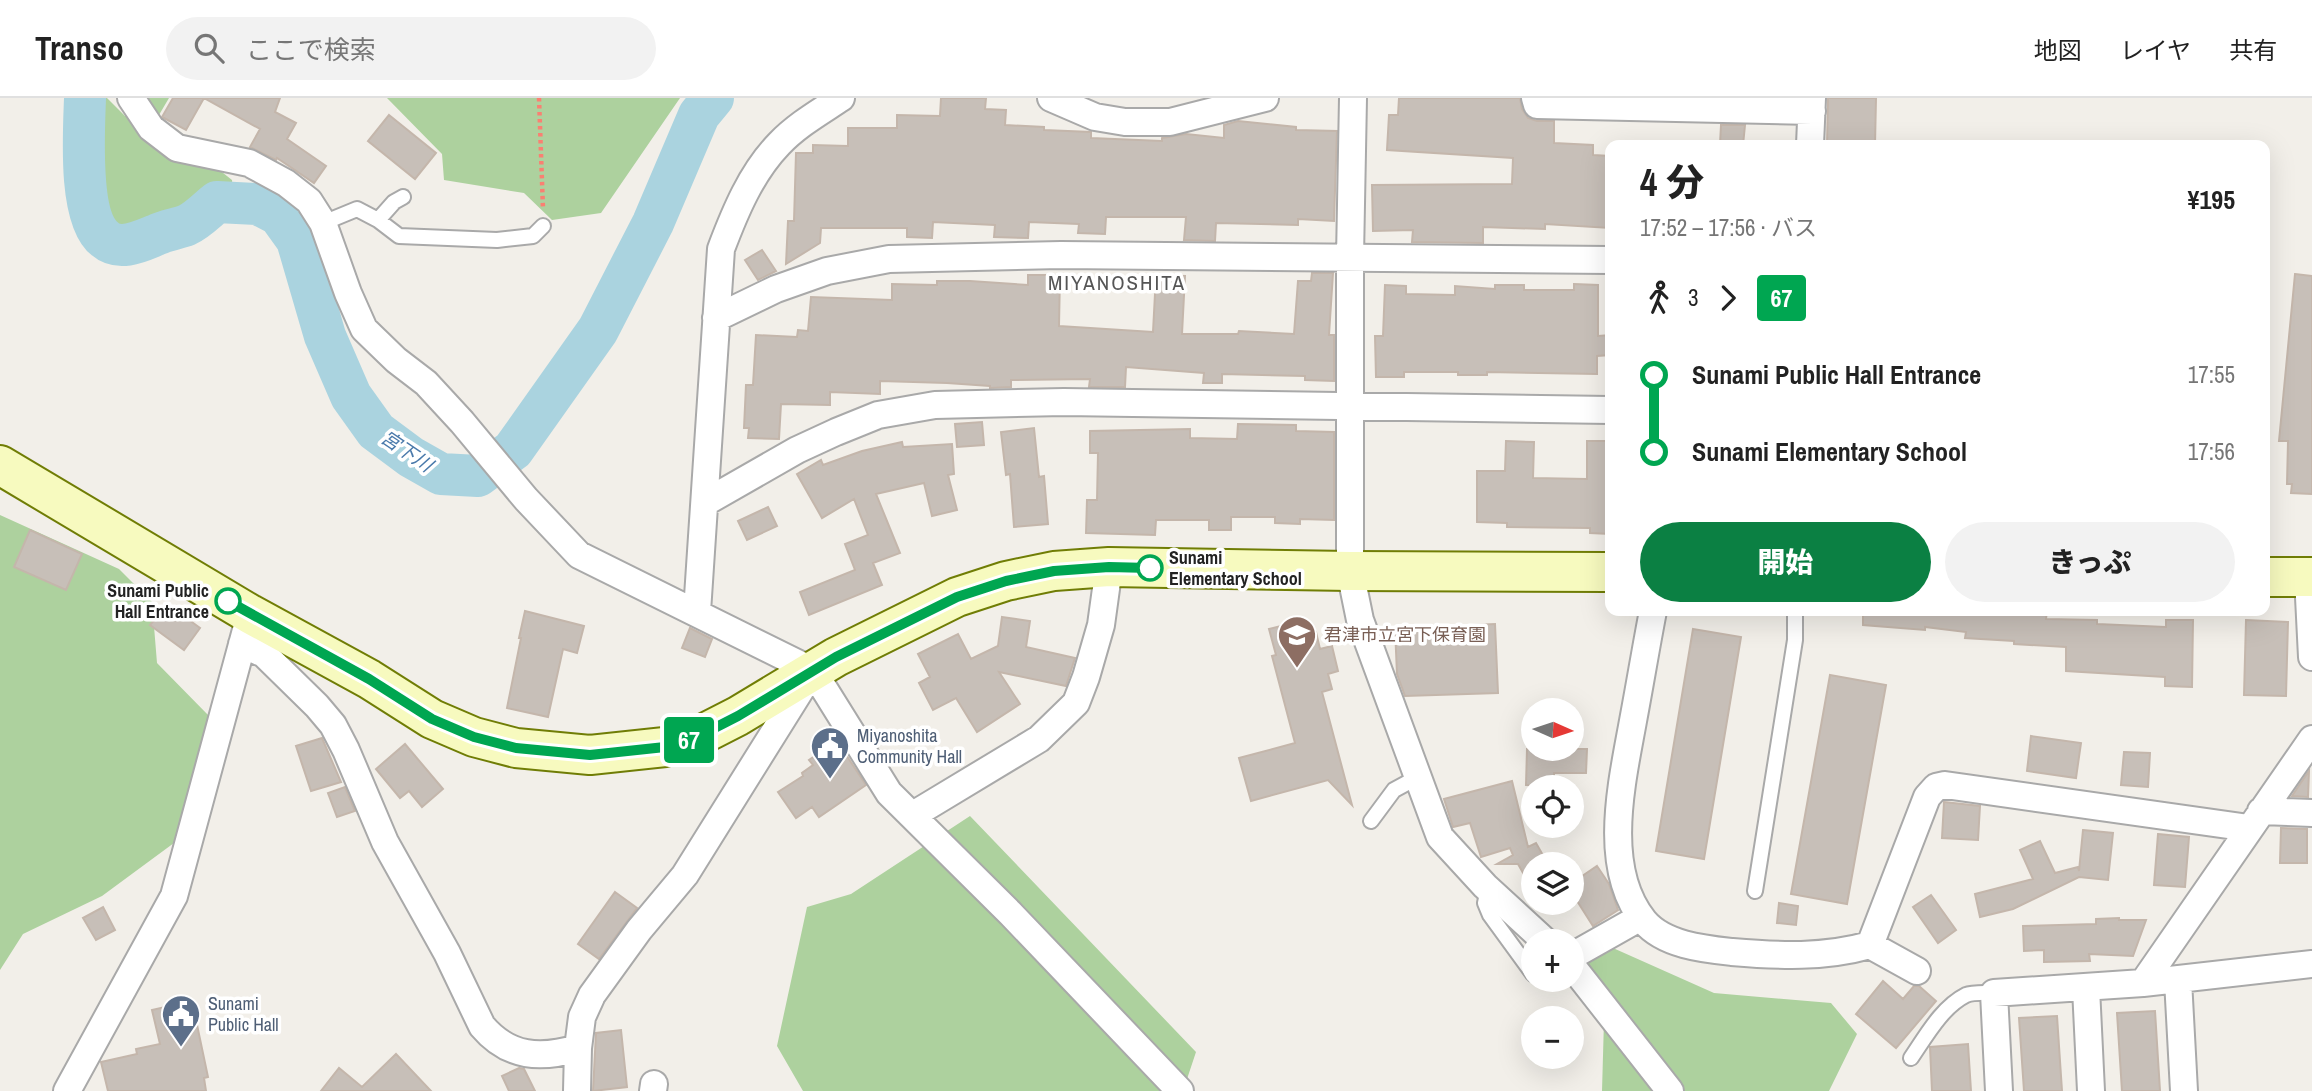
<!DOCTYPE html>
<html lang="ja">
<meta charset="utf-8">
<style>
:root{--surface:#fff;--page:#f2f2f2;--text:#222;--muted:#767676;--line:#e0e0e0;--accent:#0b8043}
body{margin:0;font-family:"Archivo Narrow","Noto Sans JP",sans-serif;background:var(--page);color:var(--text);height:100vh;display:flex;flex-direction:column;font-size:26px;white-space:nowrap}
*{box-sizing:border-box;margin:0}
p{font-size:23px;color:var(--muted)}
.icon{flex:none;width:38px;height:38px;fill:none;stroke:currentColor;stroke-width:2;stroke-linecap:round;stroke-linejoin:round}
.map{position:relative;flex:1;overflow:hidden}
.drawer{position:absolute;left:1605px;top:42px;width:665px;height:476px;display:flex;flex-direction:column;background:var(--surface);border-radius:14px;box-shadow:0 7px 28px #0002}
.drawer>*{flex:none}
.badge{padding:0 14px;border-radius:5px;font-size:24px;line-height:46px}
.needle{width:46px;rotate:93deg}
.controls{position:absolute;left:1521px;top:600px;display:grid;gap:14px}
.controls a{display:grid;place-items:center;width:63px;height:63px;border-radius:50%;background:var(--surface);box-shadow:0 7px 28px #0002;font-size:35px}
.map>.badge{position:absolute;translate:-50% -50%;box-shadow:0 0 0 4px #fff}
.legs{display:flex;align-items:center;gap:10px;height:77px;padding:0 35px;font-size:23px}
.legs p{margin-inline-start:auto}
.headline{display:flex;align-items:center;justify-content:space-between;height:119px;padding:0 35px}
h1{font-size:38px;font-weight:800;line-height:52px}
.button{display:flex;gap:14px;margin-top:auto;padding:14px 35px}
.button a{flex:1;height:80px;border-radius:42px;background:var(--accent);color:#fff;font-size:28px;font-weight:800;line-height:80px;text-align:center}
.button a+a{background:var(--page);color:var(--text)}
ul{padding:0 35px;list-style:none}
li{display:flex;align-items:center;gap:24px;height:77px;font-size:26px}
li i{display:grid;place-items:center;width:10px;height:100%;margin:0 9px;background:currentColor}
li i::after{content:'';width:18px;height:18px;margin:-9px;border:5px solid;border-radius:50%;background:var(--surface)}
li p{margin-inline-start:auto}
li:first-child i{background:linear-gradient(#0000 50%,currentColor 0)}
li:last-child i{background:linear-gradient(currentColor 50%,#0000 0)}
header{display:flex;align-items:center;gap:42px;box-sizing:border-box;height:98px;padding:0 35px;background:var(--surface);border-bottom:2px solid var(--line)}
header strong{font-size:33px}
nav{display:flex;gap:38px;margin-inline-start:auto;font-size:24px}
.search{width:490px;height:63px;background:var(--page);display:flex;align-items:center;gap:18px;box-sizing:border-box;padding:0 24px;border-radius:38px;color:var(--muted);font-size:26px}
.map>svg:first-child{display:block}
</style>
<header>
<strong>Transo</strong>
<div class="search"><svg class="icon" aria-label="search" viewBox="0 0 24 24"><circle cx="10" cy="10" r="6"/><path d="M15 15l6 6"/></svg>ここで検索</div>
<nav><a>地図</a><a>レイヤ</a><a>共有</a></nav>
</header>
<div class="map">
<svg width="2312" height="993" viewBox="0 0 2312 993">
<rect width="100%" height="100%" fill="#f2efe9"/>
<!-- forest -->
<path fill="#add19e" d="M67,0H107L125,18L135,0H169L156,22L232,82L234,106L190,147L131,156L105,144L77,100L74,73L72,13Z
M387,0H680L601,115L552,122L524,95L444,82L442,56Z
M0,417L119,471L152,504L157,565L209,618L178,742L102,798L23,836L0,872Z
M970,718L1196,954L1183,993H803L777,948L807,809L851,796Z
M1613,850L1714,895L1831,905L1857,936L1829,993H1602L1604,922L1587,863Z"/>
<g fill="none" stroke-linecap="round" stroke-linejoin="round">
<!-- river -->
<path stroke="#aad3df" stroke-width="42" d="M85,0C84,32 78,120 105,141C120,154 141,143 156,137C166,132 177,131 187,127C198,122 208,111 217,104L258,106L279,117L297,142L325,238L351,298L376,333L411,359L441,376L478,378L513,352L598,232L653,125L699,17L713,0"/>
</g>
<!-- building -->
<path fill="#c7bfb8" stroke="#c4b6ab" stroke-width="2" d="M173,0H204L186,32L162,19Z
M204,0H280L275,14L296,25L287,41L326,68L314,85L277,60L276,62L250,49L260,31Z
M941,0H986L985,11L1006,12L1005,27L1044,29V32L1091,34V40L1162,43V40L1186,36L1224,40V27L1238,23L1296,29V32L1337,33L1334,123L1298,121V127L1216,125L1215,143L1184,142L1186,119H1106L1105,136L1078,135L1079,126L1029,124L1028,140L994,139L995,127L933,124L932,140L907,139V130H821L820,145L786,166L788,123H794L796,55H813V47L848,48V30H897V17L940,18Z
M1399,0H1520L1522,11L1528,20L1537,23H1554V45L1593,47V57L1610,58V130L1545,126V131L1483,129V145L1412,144L1413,132L1373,133L1372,87L1512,86L1513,60L1387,52L1389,17H1398Z
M1828,0H1876L1875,47H1827Z
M389,17L436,55L415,81L368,43Z
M1721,27H1745L1743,47H1720Z
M762,152L776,173L758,182L745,162Z
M1312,175H1333L1329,237H1334V283L1305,282V278L1222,276V285H1203L1204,275L1126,269L1125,289H1089L1090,281L1011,282V289L990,290V288L947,285L880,283V296L830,294V307L781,306L779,341L748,340L749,330H744L746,287H753L756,237L797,239L798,232L808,233L811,199L892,202V186L937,187V183H970L1028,187V177H1060L1059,228L1153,234L1156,177L1185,178L1182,236H1238L1239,233L1294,236L1298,183H1311Z
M2295,176L2312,178V396L2291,395L2292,386H2287L2288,343H2279Z
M1574,186L1598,187V238L1610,237V257L1597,258V276L1487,274V277H1458V274H1404V279H1376L1375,238H1383L1385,187L1406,188V196L1455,197V188L1495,191V187H1524V192H1574Z
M982,324L984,347L957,349L955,326Z
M1238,326L1296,327V333L1334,334V422L1300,421V426L1275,425V419H1231V432H1209V422H1156L1155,437L1086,435L1087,402H1097L1098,355H1090V333L1190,331V340L1237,341Z
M1034,330L1039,379L1044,378L1048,426L1014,429L1010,376L1006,377L1001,334Z
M1506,343L1534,344L1533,380L1587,381V343H1610V436L1590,435V430L1507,429V425L1477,424V373H1505Z
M902,344L903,349L952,346L954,376L948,377L957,412L932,418L924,385L876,396L900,455L873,465L882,487L809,517L800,494L855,472L845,446L868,437L854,401L822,420L797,376L821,362L823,367L862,353Z
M768,409L777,428L747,442L738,423Z
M30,432L82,456L66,492L14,469Z
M163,511L176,522L181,516L200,530L184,552L150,527Z
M525,513L584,528L577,555L563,551L548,619L507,610L521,540H519Z
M1863,513H2047L2046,521L2097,522V526L2166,529V522H2193L2192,589L2165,588V579L2066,573V549L2014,546V543L1965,540L1966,534L1925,529V532L1863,527Z
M1002,519L1030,523L1026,549L1075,560L1066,588L999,574L1020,606L977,634L956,600L933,612L919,585L930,579L918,556L958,536L971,561L998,548Z
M2246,522L2288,524L2286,598L2244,597Z
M1289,526L1293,540L1316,534L1320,551L1332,548L1338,573L1328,576L1332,591L1322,594L1352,707L1328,682L1251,703L1239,660L1295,645L1272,558L1276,557L1269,531Z
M1495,526L1498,595L1405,598L1397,576L1395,530Z
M690,530L712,541L705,559L682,550Z
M1693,531L1741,539L1704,761L1656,753Z
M1830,577L1886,587L1847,806L1791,796Z
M2031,638L2081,645L2076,680L2027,673Z
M322,640L341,684L311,693L296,648Z
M837,643L866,687L819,719L812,709L796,720L778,694L803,678L802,675L813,667L809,662Z
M405,646L443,691L422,709L409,693L400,700L376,671Z
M1527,651H1587L1586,675H1554V688L1526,687Z
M2124,654L2150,655L2148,689L2121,687Z
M2309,673L2308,699L2292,698L2298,689Z
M1512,683L1528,749L1536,745L1548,766H1532V791L1518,766H1497L1513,757L1510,750L1481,759L1470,725L1453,729L1444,701Z
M345,689L355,713L337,719L328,695Z
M1944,704L1980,708L1978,742L1942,740Z
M2281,730L2307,731V765H2280Z
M2083,732L2113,735L2108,782L2079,779L2013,811L1980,819L1975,796L2033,781L2020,752L2040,743L2055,775L2078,769L2079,773Z
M2158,736L2189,739L2185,789L2154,787Z
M1597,768L1609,786L1618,812L1593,828L1572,795V785Z
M615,794L637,810L599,861L578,846Z
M1931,797L1956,832L1938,845L1913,809Z
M1779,805L1798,808L1796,827L1777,825Z
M103,809L115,832L96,842L83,820Z
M2119,820V822H2146L2133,858L2089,856L2090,863L2044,864V852L2024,853L2023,828L2096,826V821Z
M1883,883L1903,901L1914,888H1919L1936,903L1896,950L1856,916Z
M192,903L208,979L204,980L206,993H108L101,964L137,956L136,951L160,946L152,912Z
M2155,913L2160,993H2122L2117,915Z
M2057,918L2062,993H2024L2019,920Z
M621,932L627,989L593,993L596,935Z
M1968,946L1971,993H1932L1930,949Z
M396,956L431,993H321L339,970L362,989Z
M519,970L524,971L535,993H509L502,978Z"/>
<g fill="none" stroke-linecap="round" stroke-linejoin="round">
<!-- lane casing -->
<g stroke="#a9a9a9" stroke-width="18">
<path id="lane" d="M378,122L394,104L403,99
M323,125L357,111L378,122L399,138L497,142L533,138L543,128
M1371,723L1394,692L1418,679
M1488,791L1485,805L1490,817L1533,876
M1755,793L1795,542V513
M1911,960C1926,938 1942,909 1966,897C1973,894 1986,895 1994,895"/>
</g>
<!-- street casing -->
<g stroke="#a9a9a9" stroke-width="30">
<path id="street" d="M131,0L151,30L177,50L249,65L286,85L309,103L323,125L348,195L364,231L396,262L426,285L462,324L526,401L579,457L813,573L889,695L1010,815L1180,993
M1051,0L1095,19L1125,24H1170L1265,0
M1353,0L1350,159V473L1360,522L1440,739L1485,788L1546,844
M1535,0L1537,7L1812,13
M1810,47L1812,0
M716,220L776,191L827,173L889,161L1061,157L1610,162
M706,404L797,352L836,334L878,317L935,307L1064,304L1610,312
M2308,479L2312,559
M1653,513C1646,549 1640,586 1633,623C1622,684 1601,770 1644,823C1664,847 1704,851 1732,854C1779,858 1824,860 1870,847L1927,699L1936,689L1945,687L2249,730
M697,514L721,151C735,114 751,75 779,46C797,27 820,14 841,0
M242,546L264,556L317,608L333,627L346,652L385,744L447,855L482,928C509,960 541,961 578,950
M2261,713L2312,715
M913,717L1039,641L1076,605L1086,579L1101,527L1109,469
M1870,847L1917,873
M1572,858L1641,819
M1572,868L1670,993
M2178,882L2184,993
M2143,885L2312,641
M2086,890L2091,993
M67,993L174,798L246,532
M577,993L578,950L582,919L592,897L639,832L685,777L808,580
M653,993L654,986
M1999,993L1994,895L2143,885L2312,866"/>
</g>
<!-- secondary casing -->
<g stroke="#707d05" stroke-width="42">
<path id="secondary" d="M0,367L250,516L369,581L432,621L474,639L516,650L590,657L665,649L695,640L738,618L836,559L957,499L1006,483L1054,473L1109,469L1350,473L1610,474
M2264,479H2312"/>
</g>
<!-- path -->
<path stroke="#fa8072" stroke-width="4.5" stroke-dasharray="3.5 3.5" stroke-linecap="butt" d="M539,0L543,111"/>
<!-- lane -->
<use href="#lane" stroke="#fff" stroke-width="14"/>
<!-- street -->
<use href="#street" stroke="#fff" stroke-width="26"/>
<!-- secondary -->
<use href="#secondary" stroke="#f7fabf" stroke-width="38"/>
</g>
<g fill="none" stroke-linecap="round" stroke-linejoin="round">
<!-- line-1 casing -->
<g stroke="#fff" stroke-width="16">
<path id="line-1" d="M228,503L369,581L432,621L474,639L516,650L590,657L665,649L695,640L738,618L836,559L957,499L1006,483L1054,473L1109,469L1150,470"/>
</g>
<!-- line-1 -->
<use href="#line-1" stroke="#00a651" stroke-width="10"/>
</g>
<!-- icons -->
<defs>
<g id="school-pin" transform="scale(2.0125)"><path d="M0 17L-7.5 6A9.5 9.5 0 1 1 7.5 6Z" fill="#8d6e63" stroke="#fff"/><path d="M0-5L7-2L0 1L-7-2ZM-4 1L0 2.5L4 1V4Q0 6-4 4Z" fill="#fff"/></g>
<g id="civic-pin" transform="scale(2.0125)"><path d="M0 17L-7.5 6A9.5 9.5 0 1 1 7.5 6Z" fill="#5c6f8a" stroke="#fff"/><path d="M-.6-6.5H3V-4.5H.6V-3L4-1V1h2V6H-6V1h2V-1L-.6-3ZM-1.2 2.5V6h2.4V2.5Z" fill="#fff"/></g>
</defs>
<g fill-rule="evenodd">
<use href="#school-pin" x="1297" y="537"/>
<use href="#civic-pin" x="830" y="648"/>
<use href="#civic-pin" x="181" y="916"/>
</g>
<!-- markers -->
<g fill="#fff" stroke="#00a651" stroke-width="3.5">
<circle cx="1150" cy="470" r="12"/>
<circle cx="228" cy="503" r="12"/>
</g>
<g text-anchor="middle" stroke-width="7" stroke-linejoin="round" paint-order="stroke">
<!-- stop labels -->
<g font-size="18" font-weight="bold" fill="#222" stroke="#fff" text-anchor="start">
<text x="1169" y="466">Sunami<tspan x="1169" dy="21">Elementary School</tspan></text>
<text x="209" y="499" text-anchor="end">Sunami Public<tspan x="209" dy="21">Hall Entrance</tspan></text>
</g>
<!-- education labels -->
<g font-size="18" fill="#785e54" stroke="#fff" text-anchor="start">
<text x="1324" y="543">君津市立宮下保育園</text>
</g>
<!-- service labels -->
<g font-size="18" fill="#4e5e75" stroke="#fff" text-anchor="start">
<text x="857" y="644">Miyanoshita<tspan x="857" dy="21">Community Hall</tspan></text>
<text x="208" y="912">Sunami<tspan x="208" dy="21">Public Hall</tspan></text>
</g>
<!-- water labels -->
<g font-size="19" font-style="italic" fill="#4a7aab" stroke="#fff">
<text transform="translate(407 353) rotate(34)" y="7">宮下川</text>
</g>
<!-- quarter labels -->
<g font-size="21" letter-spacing="2" fill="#555" stroke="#fff">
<text x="1117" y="192">MIYANOSHITA</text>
</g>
</g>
</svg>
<div class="controls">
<a><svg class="needle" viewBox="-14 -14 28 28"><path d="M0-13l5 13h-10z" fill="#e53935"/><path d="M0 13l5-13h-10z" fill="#767676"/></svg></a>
<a><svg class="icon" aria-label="locate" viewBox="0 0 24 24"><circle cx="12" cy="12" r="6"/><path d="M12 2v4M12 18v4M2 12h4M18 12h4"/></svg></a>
<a><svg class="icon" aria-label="layers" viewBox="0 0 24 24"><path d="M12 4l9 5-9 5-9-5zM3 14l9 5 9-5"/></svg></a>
<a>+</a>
<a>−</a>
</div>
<b class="badge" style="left:689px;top:642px;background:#00a651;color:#fff">67</b>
<section class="drawer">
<div class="headline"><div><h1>4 分</h1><p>17:52 – 17:56 · バス</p></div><b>¥195</b></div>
<div class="legs"><svg class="icon" aria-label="walk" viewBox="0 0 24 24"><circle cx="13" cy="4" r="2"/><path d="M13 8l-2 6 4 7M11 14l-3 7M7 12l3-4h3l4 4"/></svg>3<svg class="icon" aria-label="forward" viewBox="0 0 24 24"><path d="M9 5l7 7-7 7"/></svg><b class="badge" style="background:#00a651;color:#fff">67</b></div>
<ul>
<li><i style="color:#00a651"></i><b>Sunami Public Hall Entrance</b><p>17:55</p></li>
<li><i style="color:#00a651"></i><b>Sunami Elementary School</b><p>17:56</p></li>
</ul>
<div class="button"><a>開始</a><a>きっぷ</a></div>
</section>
</div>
